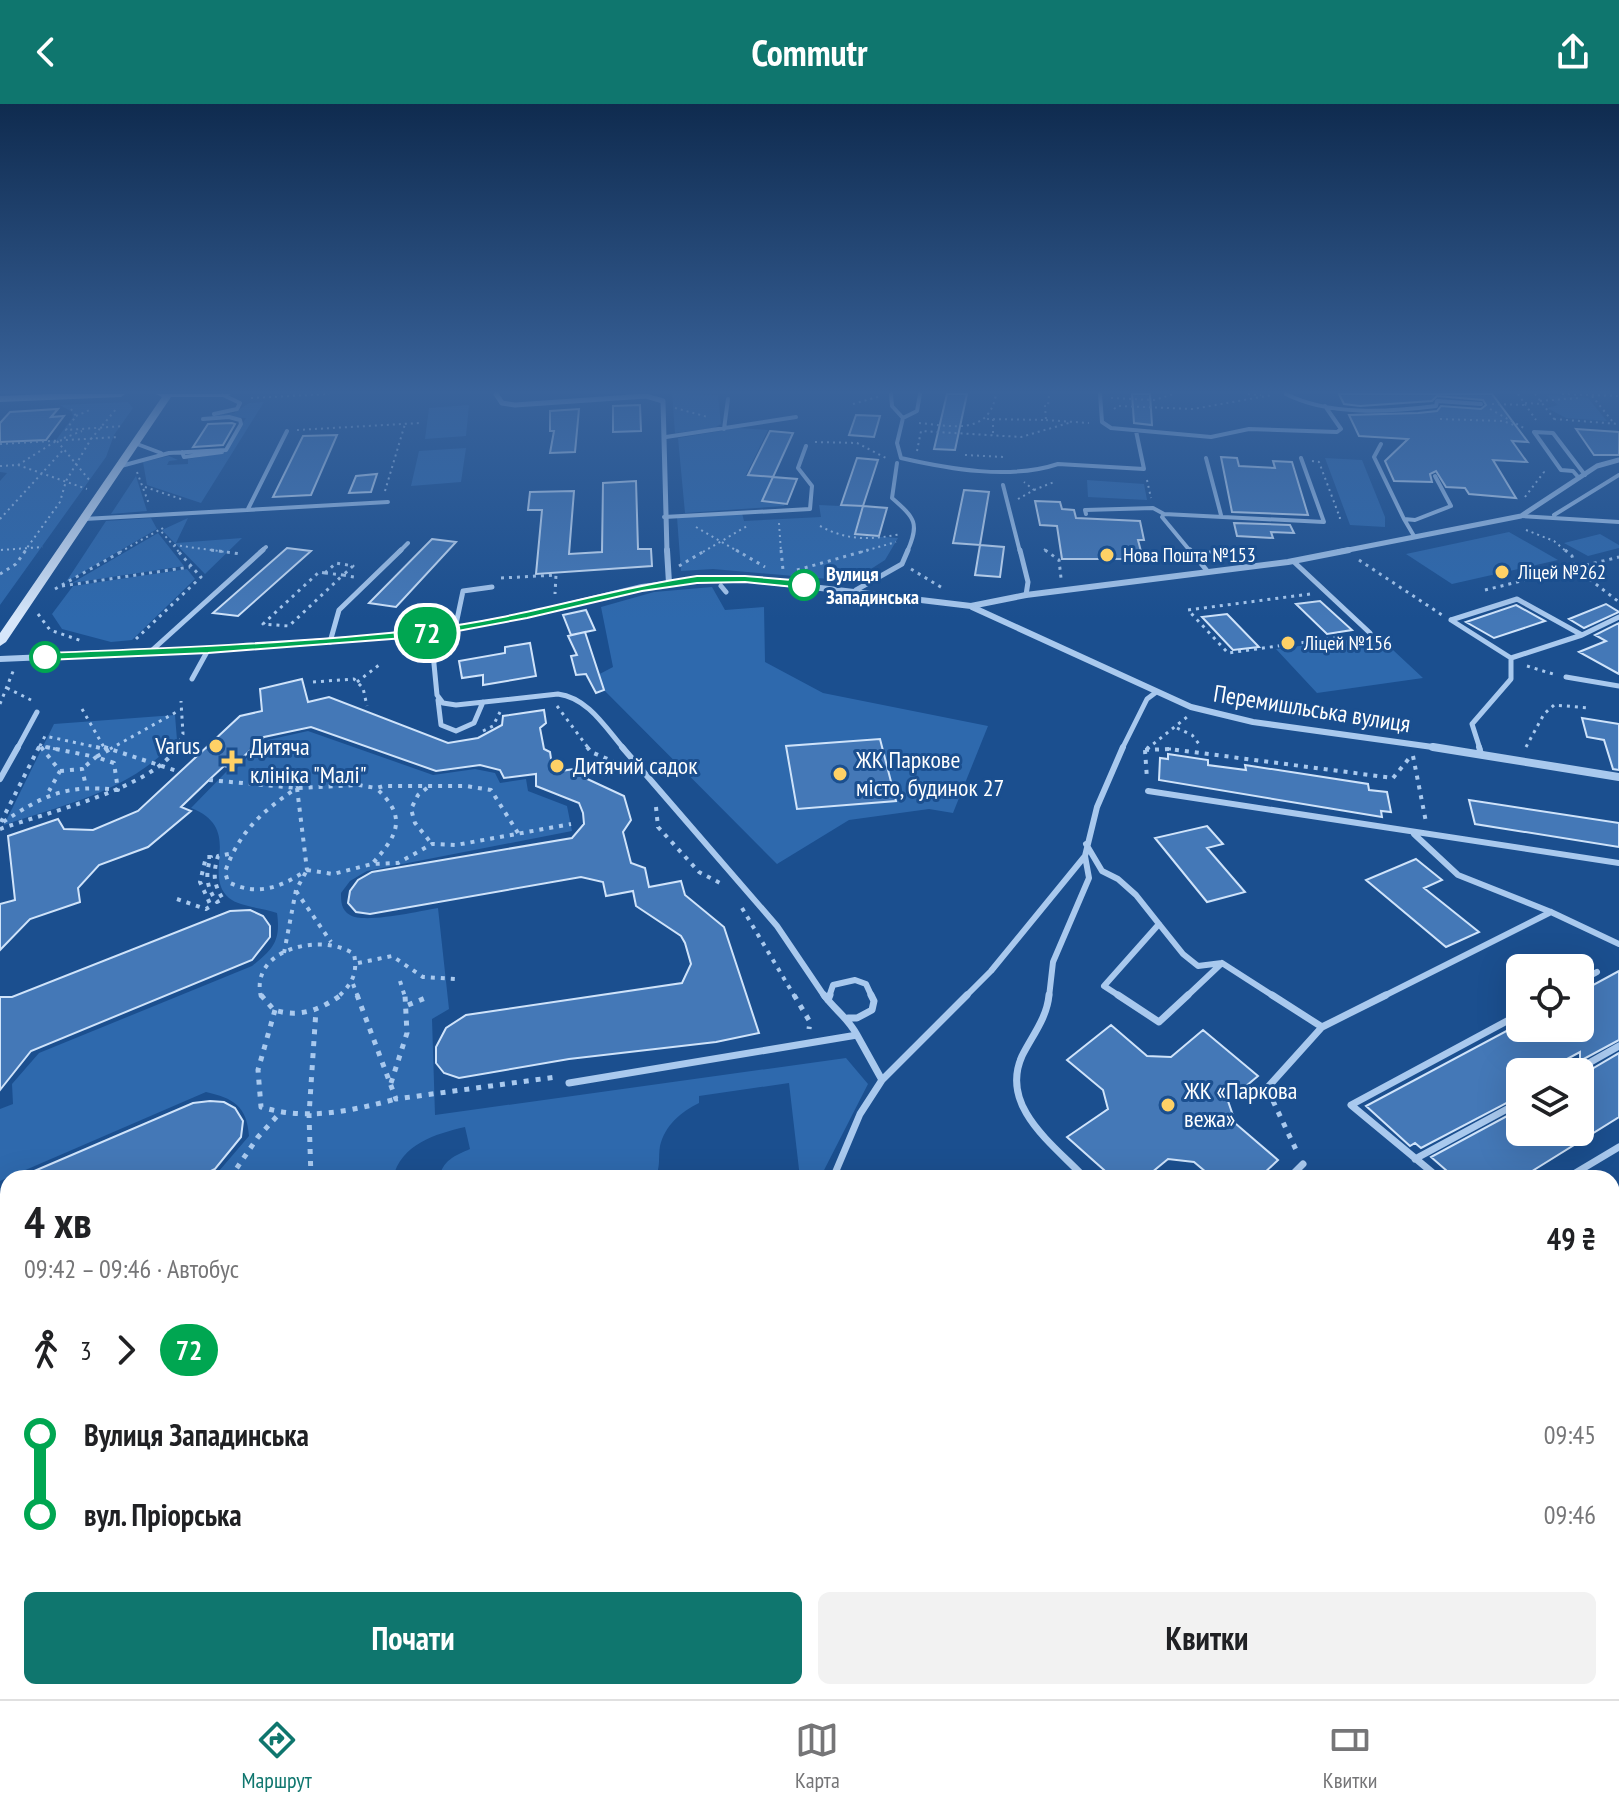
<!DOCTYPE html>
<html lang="uk">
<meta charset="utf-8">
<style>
:root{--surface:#fff;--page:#f2f2f2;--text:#202124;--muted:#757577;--line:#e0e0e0;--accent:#0f766e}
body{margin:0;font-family:"PT Sans Narrow",sans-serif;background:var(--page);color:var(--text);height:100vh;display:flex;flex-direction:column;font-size:30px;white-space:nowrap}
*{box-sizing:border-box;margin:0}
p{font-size:26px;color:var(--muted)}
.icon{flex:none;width:44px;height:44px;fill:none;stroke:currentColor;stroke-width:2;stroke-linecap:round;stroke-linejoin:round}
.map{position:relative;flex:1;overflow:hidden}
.sheet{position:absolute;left:0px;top:1066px;width:1620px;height:530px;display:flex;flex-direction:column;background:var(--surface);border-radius:24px 24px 0 0;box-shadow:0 8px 32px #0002}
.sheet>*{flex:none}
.badge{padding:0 16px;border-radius:26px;font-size:28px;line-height:52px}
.controls{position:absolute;left:1506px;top:850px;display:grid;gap:16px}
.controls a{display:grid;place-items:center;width:88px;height:88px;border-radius:12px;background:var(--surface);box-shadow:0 8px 32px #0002;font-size:40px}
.map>.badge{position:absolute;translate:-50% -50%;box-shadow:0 0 0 4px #fff}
.legs{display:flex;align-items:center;gap:12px;height:88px;padding:0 24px;font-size:26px}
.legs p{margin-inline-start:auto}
.headline{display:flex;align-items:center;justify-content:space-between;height:136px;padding:0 24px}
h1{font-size:44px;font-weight:800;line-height:60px}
.button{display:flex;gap:16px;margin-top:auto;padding:16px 24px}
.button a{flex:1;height:92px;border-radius:12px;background:var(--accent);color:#fff;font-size:32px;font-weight:800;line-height:92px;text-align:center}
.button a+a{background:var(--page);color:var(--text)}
ul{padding:0 24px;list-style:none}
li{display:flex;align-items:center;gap:28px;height:80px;font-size:30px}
li i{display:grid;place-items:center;width:12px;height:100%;margin:0 10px;background:currentColor}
li i::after{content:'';width:20px;height:20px;margin:-10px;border:6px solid;border-radius:50%;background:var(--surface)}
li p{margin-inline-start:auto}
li:first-child i{background:linear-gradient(#0000 50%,currentColor 0)}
li:last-child i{background:linear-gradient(currentColor 50%,#0000 0)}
header{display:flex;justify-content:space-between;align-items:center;height:104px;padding:0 24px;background:var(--accent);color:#fff;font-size:36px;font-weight:800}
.tab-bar{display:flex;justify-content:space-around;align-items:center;height:112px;border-top:2px solid var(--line);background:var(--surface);font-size:22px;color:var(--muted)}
.tab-bar a{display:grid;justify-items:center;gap:4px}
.tab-bar .current{color:var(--accent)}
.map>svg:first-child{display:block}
</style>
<header><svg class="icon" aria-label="back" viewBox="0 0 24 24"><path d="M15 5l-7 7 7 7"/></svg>Commutr<svg class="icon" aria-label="share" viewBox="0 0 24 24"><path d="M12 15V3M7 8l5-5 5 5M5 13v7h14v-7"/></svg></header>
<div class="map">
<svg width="1619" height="1595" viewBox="0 0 1619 1595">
<rect width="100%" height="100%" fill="#1b4f8f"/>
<!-- green -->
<path fill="#2e69ad" d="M672,290L718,291L721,320L714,324L675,329Z
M1546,291L1588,294L1607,317L1566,314L1547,304L1558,301Z
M128,298L133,304L114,331L106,353L0,501V377L7,369L0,368V339L56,336L73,313L72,308L60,301Z
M264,298L201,399L147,381L143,358L169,352L178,356L169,357L167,361L188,360V355L223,349L246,314L212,313L213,311L234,309L249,299Z
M469,301L466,332L425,335L429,304Z
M738,324L768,326L746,371L773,374L761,398L785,400L784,402L685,409L678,334Z
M466,344L461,378L411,382L419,347Z
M1325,354L1362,356L1385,413V423L1350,421Z
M136,372L147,407L111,410Z
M1087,376L1144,380L1147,396L1088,393Z
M819,401L862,403L854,431L898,434L885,456L852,477L713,465L681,467L677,413L742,409L744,417L821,413Z
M151,414L157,425L66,478L106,417Z
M188,414L176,439L242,434L205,470L162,426Z
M1509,428L1558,456L1452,480L1406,450Z
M158,429L184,462L72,479Z
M1600,430L1619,441V444L1588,452L1564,439Z
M187,465L195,475L132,536L111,538L62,525L52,510L73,482Z
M712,483L725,506L764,503L765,558L823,589L988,622L953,709L929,705L849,716L777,760L592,574L613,563L601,503L654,488Z
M1378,532L1423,574L1317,589L1276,545Z
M175,611L177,636C128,688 69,699 4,721L54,620Z
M308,627L433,671L475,665L495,669L500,679L526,675L528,687L567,702L572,727L367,767L350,777L341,789C341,797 341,806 350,811C364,820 420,807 438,804L449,905L432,915L435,1011L846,954L868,980L820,1074H800L789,979L699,992V999C681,1008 665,1021 660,1042C658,1054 661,1062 655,1074H440C441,1057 456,1051 470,1045L465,1023C435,1030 401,1040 393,1074H213L249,1032C247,1002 233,994 206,988L0,1077V1005L13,1000L12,980L39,949L252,862C273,845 281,837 277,809C264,804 240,803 229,794C201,770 245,725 191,704L227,667H234L263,637Z
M1619,1122V1595H0V1481L8,1479V1588H1612V1126Z"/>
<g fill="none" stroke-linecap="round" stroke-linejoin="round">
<!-- stream -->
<path stroke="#9cc4f0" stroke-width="7" d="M1612,1176L1619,1171"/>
</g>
<!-- building -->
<path fill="#4478b7" stroke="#cfe3fa" stroke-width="2" d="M947,290H967L955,346L934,345Z
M1132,290H1150L1152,321L1134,319Z
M1339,290H1492L1528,338L1512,337L1527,358L1493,356L1516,394L1469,390L1465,384L1446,383L1436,367L1430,370L1432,378L1394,377L1385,357L1408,335L1359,332L1349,311L1418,309L1437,307L1441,302L1481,305L1486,301L1483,296L1437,292L1432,297L1360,302L1344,300Z
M640,301L641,327L613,328V302Z
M58,305L51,313L64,312L46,336L0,338V319L10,308Z
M579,305L575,348L550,349L554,327H550V307Z
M856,311L880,312L874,333L849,331Z
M208,320L232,319L235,320L223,341L193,343Z
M1576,325L1619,328V351H1594Z
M770,327L793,329L773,373L797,375L787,400L762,397L773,373L748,371Z
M337,331L311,391L273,393L303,332Z
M1221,353L1237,354L1239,362L1275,364L1273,357L1292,358L1308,411L1232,408Z
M857,354L878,356L863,402L841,401Z
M377,370L371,388L349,389L356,372Z
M636,377L638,445H651L652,462L536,470L542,406H528L530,388L574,387L569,450L602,448L603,379Z
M964,386L989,388L980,441L953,439Z
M1035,397L1060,398L1062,405L1074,406L1076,414L1140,417L1144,436H1138L1143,455H1062L1057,422L1040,421Z
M863,402L887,404L879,432L855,430Z
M1234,419L1290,421L1294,429L1271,428L1273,434L1237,432Z
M432,435L456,438L396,503L369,499Z
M980,441L1004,443L1000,473L975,471Z
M287,444L311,447L238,512L213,509Z
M1320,497L1352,526L1327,530L1296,500Z
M1606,500L1619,508L1584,524L1569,515Z
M1516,501L1545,517L1494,534L1466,518Z
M586,506L595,526L571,531L563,511Z
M1227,510L1259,543L1233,546L1202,513Z
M1619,519V570L1579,548L1606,537L1595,531Z
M585,528L604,586L596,589L586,570L576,571L571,552L577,551L568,532Z
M530,539L536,572L483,581V571L462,574L459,557L505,549V543Z
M302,575L308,598L329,593L448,639L478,634L502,621L503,612L544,606L546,619L540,624L544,645L550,648L553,668L582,664L583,673L624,692L631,716L623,728L631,759L645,764L649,783L681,777L685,791L724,823L759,929L716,938L569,955L459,974L444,969L436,959V943L446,924L466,911L682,879L691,860L685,839L681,832L636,802L633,787L606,792L603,778L581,773L370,810L356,808L348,799L350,787L358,776L372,768L572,734L584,720L583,709L579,699L536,682V670L504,674L500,666L480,661L436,667L311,623L264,633L232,664L224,662L209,676L181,703L191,707L148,743L99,761L78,784L80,798L30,815L0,846V800L15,796L8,732L58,715L64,725L93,726L138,707L240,612L262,607L260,585Z
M1582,614L1619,620V666L1613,665L1604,636L1587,633Z
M880,635L896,697L797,705L786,642Z
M1168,650L1208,656V661L1246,666L1245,661L1368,680L1369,686L1387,688L1391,708L1381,707L1382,713L1159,676L1160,654L1168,655Z
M1469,696L1619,719V743L1475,720Z
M1207,722L1223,740L1207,744L1245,788L1207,798L1155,734Z
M1416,755L1442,776L1424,784L1479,828L1446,843L1366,776Z
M250,806L263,812L270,822V833L252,856L31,947L0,986V893H12L230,807Z
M1619,867V936L1580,957V948L1543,968H1520V992L1421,1044L1415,1039L1410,1042L1366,1002L1512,924H1580V888Z
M1111,921L1147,952L1171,953L1203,926L1258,972L1228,997L1236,1020L1278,1056L1259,1074H1213L1194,1058L1168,1055L1145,1074H1113L1067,1033L1108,1005L1103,986L1067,956Z
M1619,949V1013L1521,1074H1455L1431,1053L1520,1005V1028H1580V972Z
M210,997L224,998L235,1004L243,1017L241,1033L215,1065L197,1074H18L193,999Z"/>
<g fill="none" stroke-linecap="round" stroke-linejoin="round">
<!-- path-far4 -->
<path stroke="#a9c9ee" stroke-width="2" stroke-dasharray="2 4" stroke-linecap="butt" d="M1248,290L1261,291
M1518,290L1536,316
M1535,290L1555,316
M1562,290L1619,292
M1592,292L1613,318
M251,294L329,290
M1111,294L1154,296L1174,290
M1540,297L1578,294
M1525,299L1542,300
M853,300L881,292
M1492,300L1526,301
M675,304L708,313
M71,305L76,312L66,326L124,322
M1114,305L1118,302L1193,305L1272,291
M1490,305L1524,324
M76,312L92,305
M987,315L1046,316L1045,302H1048L1049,290
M993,315V331
M1440,315L1503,317L1514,321
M1554,315L1619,320
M1046,316L1089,319
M919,319C952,322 989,332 996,290
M297,326L420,319
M64,334L82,327
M57,337L91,378
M815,338L857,339L886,354
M0,340L118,333
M917,347L921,327L1021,333L1072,318
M965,351L1004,353
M1312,357L1319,358L1340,414H1336
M18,361L56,337
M0,362L18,361L87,385
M137,368L149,400
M1147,376L1151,394
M145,383L184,396
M1034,386L1054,378
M385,387L405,320
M1525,393L1544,368L1543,364
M1018,395L1034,386L1024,378
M0,415L64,345
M779,419L781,448
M820,422C848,437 870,436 901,430
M696,423L739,448
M163,424L160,426L179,448
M1526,426L1554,437L1567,448
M174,441L226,448
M1044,445L1048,448
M1,446L43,443
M24,448L60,398L66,377L91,335L117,304
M120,448L159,426
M703,448L747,422
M861,448L896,438
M1209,448H1244"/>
<!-- path-far3 -->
<path stroke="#a9c9ee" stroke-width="3" stroke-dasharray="3 5" stroke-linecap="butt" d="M211,446L241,450
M736,446L765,463
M781,446L783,466
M1045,446L1059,456L1061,474
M1565,446L1572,452L1575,464L1619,498
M1209,448H1244
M1359,456L1442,511
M679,462L706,446
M911,465L944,485
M797,466L868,446
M325,469L343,471
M325,469L319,468L263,520L289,522L343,471
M325,469L336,459L353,462L343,471
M0,470L16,460L26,446
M343,471L354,473
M501,474L556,471L555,490
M62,482L190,463
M55,485L124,446
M1485,486L1619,453
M1310,490L1188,506L1228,549L1356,531
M38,510L50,526L82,537
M136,535L201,473L177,446
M1527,562L1553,570
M313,578L354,575L363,584L367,602
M357,578L379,561
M7,584L31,596
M0,600L14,565
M557,602L589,645
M82,605L105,645
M1177,624L1192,631L1199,640
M483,627L493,622L500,608
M1526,643L1544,610L1554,601L1589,604
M38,645L40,642L42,645
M56,645L40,642L45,632L105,645
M110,645L180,606
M176,645L183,630L181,597
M1147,645L1187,613
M1168,645H1171"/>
<!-- path-far2 -->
<path stroke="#a9c9ee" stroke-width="4" stroke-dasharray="4 6" stroke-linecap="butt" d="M39,643L0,720C44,691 65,680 118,686L114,659L96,653L114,643
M41,643L60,667L49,687
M46,643L96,653L82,665
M96,643L105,645
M104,643L180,668
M587,643L591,648L615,658
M1147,645L1149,643
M1145,646L1170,645L1393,674L1411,652
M1145,646L1147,675
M1413,652L1426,718
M60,667L82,665L86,682
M209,676L297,684L359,681L376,684
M297,684L307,766C281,783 258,793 228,778L225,768C239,728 262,707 297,684Z
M427,684L418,691L411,705L415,719L432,740
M656,703L658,723L699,768L722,780
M0,725C44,709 154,684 177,643
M518,729L491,686L466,682H384L376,684C408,713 398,731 372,760L398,759L432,740L456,741L571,720
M307,766L333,770L372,760
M296,787L331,838
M177,795L206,805L211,802L200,778L206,753H211C205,770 206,783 217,798L223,795C213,780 213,769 218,752L229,750
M742,804L795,893
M284,849L296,786L307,766
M358,859L392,852L423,873L456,875
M400,877L405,893
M353,880L358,893
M261,893C249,845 321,828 354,850C358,869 352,880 338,893"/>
<!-- path-far1 -->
<path stroke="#a9c9ee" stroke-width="5" stroke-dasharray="5 7" stroke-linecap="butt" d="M261,891L274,906C299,914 320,906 341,891
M357,891L396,995L556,973
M794,891L810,918L809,925
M408,901L428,893
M275,906L258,966L261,1003C307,1017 351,1007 396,995
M391,979L407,929L405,891
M1273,997L1298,1050
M230,1074L258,1033L279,1010
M311,1074L309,1011L316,906"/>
<!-- path -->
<path stroke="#a9c9ee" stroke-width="6" stroke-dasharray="6 9" stroke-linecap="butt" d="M1612,1431L1619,1452
M1612,1574L1619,1572
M1533,1588L1543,1595L1566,1588
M105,1595L108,1588
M260,1595L261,1588
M919,1595L926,1588
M1133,1595L1137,1588"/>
<!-- lane-far4 -->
<path stroke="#a9c9ee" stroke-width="4" d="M891,290L892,302L903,314L897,339L901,354C949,365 1010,376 1058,360L1144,365L1136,327
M1100,290L1102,318L1111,324L1211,333L1249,325L1337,328L1341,325L1325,302
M1286,290C1329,312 1389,308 1436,302L1437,297L1481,300
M214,310L237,305L240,299L223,291
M903,314L917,307L920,290
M724,325L728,295
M666,333L796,313
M137,340L161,349
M1381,340L1374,353L1404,415
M182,348L184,353L222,348
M1206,354L1221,411
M897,359L892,394C915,414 920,419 907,448
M121,362L169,349L226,346L241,320L240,316L229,313L203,315
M1579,374L1573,367L1561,366L1534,328L1553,329L1585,371
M1003,381L1020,448
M248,405L287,327
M1086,410L1085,406L1153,404L1164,410L1162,413L1191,448
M1164,410L1324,418L1301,354
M1554,411L1619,371
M1521,412L1619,418
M664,413L810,405L812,382L798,364L806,342
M84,415L388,398
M1414,432L1404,415L1415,416L1451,402L1435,372
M260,448L266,443
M399,448L408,439"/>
<!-- lane-far3 -->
<path stroke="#a9c9ee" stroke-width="5" d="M1020,446L1028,478L1026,491
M1190,446L1208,468
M1293,457L1370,529
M721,482L726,488
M856,486L902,460L908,446
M1451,516L1517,495L1582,531
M1451,516L1511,554
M455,525L463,487L492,483
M431,529L437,591L443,599L456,601L558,590C588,594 605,623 624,645
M330,538L339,506L401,446
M149,549L263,446
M1511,554L1582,531L1619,513
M1566,573L1619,582
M192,575L208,546
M438,596L441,621L456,627L474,619L483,598
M17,645L37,608
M1122,645L1147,595L1155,589
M1480,645L1472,620L1511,575V554"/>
<!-- lane-far2 -->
<path stroke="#a9c9ee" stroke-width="6" d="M622,643L777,822L825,893
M1479,643L1481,650
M0,675L18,643
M1148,687L1619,759
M1414,730L1458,771L1551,808L1619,840
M1086,740L1102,767L1118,775L1136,791L1159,820
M1159,820L1183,850L1198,862L1222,859L1186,893
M1222,859L1275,893
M1580,877L1597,868
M829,893L833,881L855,876L866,880L872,893
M965,893L991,867L1085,752
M1049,893L1053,858L1089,774L1085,752L1097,703L1123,643
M1121,893L1104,882L1159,820
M1382,893L1551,808"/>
<!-- lane-far1 -->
<path stroke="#a9c9ee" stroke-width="7" d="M1049,891C1047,914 1032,932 1022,952C999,1003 1054,1041 1085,1074
M1118,891L1159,918L1188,891
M1272,891L1322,923
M828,896L830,891
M848,914H857L872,906L874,897L871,891
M857,931L882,976
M1573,968L1619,942
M569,979L857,931C848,914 835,906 824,891
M1267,984L1322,923L1386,891
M1415,1055L1520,998
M833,1074L860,1010L882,976L967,891
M1289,1074L1303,1060
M1439,1074L1351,1001L1520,910
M1567,1074L1619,1043"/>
<!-- lane -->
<path stroke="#a9c9ee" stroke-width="9" d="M0,1394L8,1367
M0,1462L8,1461"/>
<!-- street-far2 -->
<path stroke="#a9c9ee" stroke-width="5" d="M496,290L502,299L515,301L646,292L663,297L667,448
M1338,448L1521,412L1597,362L1619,356"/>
<!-- street-far1 -->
<path stroke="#a9c9ee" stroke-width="6" d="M667,446L669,479
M972,503L1191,603L1253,618L1447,645
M0,555L208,546L431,529L527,511L642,483L697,476L745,475L971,502L1026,491L1288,458L1349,446"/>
<!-- street -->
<path stroke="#a9c9ee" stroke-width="8" d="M1433,643L1619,673"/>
<!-- secondary -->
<path fill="#d6e6fa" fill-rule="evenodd" d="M50,290H125L121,293L0,298V292Z
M156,290H231L227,293H171L6,538L0,542V529L162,293Z"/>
</g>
<!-- sky -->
<linearGradient id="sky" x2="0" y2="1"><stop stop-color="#0f2b4f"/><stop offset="0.56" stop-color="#39639b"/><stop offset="1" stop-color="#39639b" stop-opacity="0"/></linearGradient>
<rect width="1619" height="514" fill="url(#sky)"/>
<!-- line-1 -->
<path fill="#00a651" stroke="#fff" stroke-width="2" d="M697,472H745L804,477L810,481L804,484L745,478L697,479L642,487L527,514L431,532L208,549L45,556L39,553L45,549C173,544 301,539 428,525C519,515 607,485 697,472Z"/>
<!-- markers -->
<g fill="#ffd166" stroke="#1b4f8f" stroke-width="3">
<circle cx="1107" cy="451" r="8"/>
<circle cx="1502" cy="468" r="8"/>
<circle cx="1288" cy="539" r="8"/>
<circle cx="216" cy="642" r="8"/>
<path d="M228 645h8v8h8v8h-8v8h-8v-8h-8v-8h8z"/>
<circle cx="557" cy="662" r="8"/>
<circle cx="840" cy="670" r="8"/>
<circle cx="1168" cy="1001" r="8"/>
</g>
<g fill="#fff" stroke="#00a651" stroke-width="4">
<circle cx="804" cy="481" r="14"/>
<circle cx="45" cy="553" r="14"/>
</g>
<g text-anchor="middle" stroke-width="6" stroke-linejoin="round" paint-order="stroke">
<!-- far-poi labels -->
<g font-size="20" fill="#fff" stroke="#1b4f8f" text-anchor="start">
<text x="1123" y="458">Нова Пошта №153</text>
<text x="1518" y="475">Ліцей №262</text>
<text x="1304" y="546">Ліцей №156</text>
</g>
<!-- far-stop labels -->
<g font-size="20" font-weight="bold" fill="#fff" stroke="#1b4f8f" text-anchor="start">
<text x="826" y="477">Вулиця<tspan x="826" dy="23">Западинська</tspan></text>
</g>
<!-- street labels -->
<g font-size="24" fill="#fff" stroke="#1b4f8f">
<text transform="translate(1312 605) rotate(9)" y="8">Перемишльська вулиця</text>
</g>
<!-- poi labels -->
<g font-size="24" fill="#fff" stroke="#1b4f8f" text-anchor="start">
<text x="200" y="650" text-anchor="end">Varus</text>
<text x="250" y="651">Дитяча<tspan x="250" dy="28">клініка "Малі"</tspan></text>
<text x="856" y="664">ЖК Паркове<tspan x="856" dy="28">місто, будинок 27</tspan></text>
<text x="573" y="670">Дитячий садок</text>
<text x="1184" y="995">ЖК «Паркова<tspan x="1184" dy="28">вежа»</tspan></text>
</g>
</g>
</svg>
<div class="controls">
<a><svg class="icon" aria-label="locate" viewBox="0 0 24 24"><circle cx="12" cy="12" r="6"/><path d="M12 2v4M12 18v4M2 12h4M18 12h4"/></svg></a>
<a><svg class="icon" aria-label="layers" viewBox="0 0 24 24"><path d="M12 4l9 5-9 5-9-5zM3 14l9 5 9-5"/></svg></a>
</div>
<b class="badge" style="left:427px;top:529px;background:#00a651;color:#fff">72</b>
<section class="sheet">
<div class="headline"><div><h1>4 хв</h1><p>09:42 – 09:46 · Автобус</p></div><b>49 ₴</b></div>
<div class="legs"><svg class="icon" aria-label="walk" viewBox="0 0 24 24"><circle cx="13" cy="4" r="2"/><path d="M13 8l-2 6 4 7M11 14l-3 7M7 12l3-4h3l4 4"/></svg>3<svg class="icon" aria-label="forward" viewBox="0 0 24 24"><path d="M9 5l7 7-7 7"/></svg><b class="badge" style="background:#00a651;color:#fff">72</b></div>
<ul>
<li><i style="color:#00a651"></i><b>Вулиця Западинська</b><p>09:45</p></li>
<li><i style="color:#00a651"></i><b>вул. Пріорська</b><p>09:46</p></li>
</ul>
<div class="button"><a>Почати</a><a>Квитки</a></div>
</section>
</div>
<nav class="tab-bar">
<a class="current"><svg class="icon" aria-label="directions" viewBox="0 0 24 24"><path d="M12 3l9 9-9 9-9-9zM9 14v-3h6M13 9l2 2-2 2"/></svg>Маршрут</a>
<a><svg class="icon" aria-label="map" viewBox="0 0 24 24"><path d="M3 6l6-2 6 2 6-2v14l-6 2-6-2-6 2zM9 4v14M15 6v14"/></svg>Карта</a>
<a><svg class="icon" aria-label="tickets" viewBox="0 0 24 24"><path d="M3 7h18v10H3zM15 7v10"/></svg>Квитки</a>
</nav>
